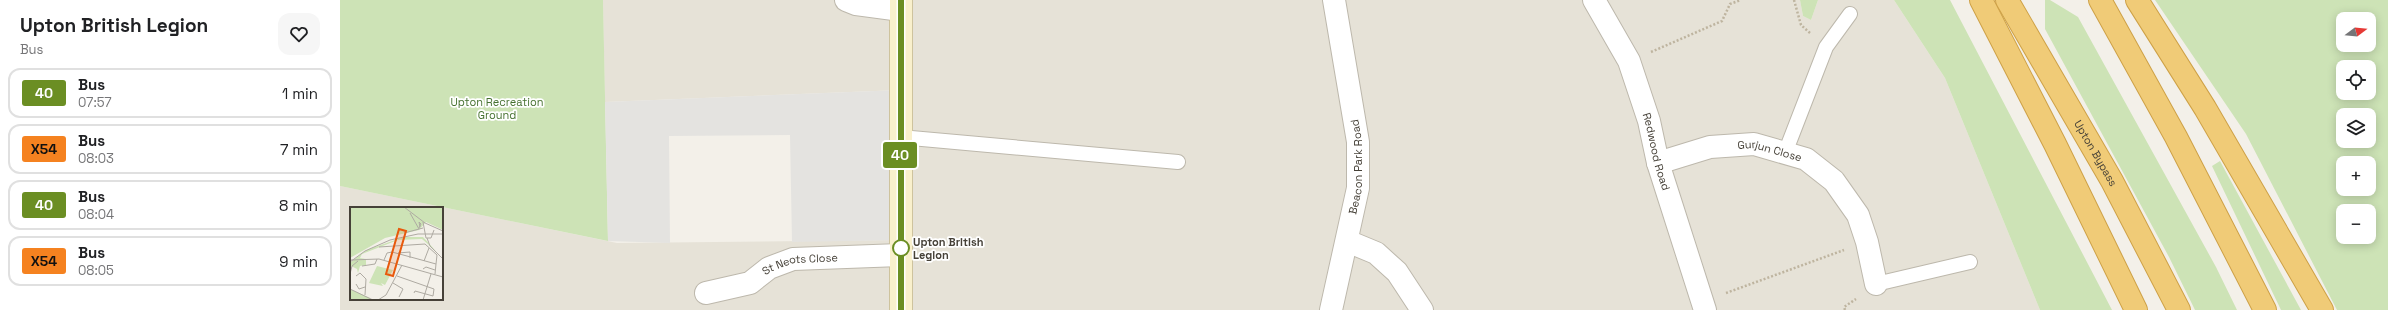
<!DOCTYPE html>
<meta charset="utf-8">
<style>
:root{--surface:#fff;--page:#f6f6f6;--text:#202124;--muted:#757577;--line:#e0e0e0}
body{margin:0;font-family:"Space Grotesk",sans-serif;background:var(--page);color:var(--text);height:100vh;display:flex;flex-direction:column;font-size:15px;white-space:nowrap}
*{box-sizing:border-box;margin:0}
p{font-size:13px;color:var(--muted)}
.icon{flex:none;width:22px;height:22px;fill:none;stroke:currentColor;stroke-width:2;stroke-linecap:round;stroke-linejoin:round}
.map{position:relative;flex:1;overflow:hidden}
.side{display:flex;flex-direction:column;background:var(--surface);width:340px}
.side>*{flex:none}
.badge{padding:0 8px;border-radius:3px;font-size:14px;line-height:26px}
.needle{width:26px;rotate:74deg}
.tools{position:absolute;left:1996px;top:12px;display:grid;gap:8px}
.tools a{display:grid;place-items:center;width:40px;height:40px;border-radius:8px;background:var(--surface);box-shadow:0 2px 10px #0003;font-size:20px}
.map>.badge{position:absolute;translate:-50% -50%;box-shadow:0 0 0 2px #fff}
.round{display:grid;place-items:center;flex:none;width:42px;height:42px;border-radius:12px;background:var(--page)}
.overview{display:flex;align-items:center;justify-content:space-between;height:68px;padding:0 20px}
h1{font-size:19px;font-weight:700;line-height:30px}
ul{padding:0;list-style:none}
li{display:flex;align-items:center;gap:12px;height:50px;margin:0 8px 6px;padding:0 12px;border:2px solid var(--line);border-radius:12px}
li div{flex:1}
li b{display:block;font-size:15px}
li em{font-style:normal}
li .badge{min-width:44px;font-weight:700;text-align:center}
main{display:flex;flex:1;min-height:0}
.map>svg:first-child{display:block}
</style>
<main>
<section class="side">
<div class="overview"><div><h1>Upton British Legion</h1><p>Bus</p></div><a class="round"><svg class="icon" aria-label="heart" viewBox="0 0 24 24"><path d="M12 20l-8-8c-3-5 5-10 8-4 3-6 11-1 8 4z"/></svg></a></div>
<ul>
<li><span class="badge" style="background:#6b8e23;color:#fff">40</span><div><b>Bus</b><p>07:57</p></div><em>1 min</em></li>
<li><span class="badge" style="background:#f58220;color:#111">X54</span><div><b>Bus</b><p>08:03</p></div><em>7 min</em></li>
<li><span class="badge" style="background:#6b8e23;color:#fff">40</span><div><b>Bus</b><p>08:04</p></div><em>8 min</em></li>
<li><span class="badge" style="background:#f58220;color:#111">X54</span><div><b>Bus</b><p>08:05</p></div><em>9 min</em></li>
</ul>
</section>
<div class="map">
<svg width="2048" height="310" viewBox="0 0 2048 310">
<rect width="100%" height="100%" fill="#f3f0e9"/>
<!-- residential -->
<path fill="#e6e2d7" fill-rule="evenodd" d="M263,0H1460L1463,16L1471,20L1478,0H1554L1605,78L1700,310H0V186L277,243L561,240L560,90L265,102ZM11,208H102V299H11Z"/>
<!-- green -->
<path fill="#cde3b6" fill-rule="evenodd" d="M0,0H263L268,241L0,186Z
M1460,0H1478L1471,20L1463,16Z
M1554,0H1610L1772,310H1700L1605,78Z
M1705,0H1710L1738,17L1876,267L1897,310H1855L1829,257L1705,29Z
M1815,0H2048V310H1997L1906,134ZM2003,19H2029V45H2003ZM2003,67H2029V93H2003ZM2003,115H2029V141H2003ZM2003,163H2029V189H2003ZM2003,211H2029V237H2003Z
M1880,161L1961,310H1941L1872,166Z"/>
<!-- parking -->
<path fill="#e4e3e0" d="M560,90L561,240L452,242L450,135L329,136L330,243L268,241L265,102Z"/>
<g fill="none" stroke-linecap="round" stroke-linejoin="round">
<!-- lane casing -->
<g stroke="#bdb8ac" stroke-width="16">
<path id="lane" d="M560,137L838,162
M1445,153L1486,47L1510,14
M1536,284L1630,262"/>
</g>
<!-- street casing -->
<g stroke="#bdb8ac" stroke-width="24">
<g id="street">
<path d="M506,0L516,4L561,10"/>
<path id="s1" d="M1254,0L1289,61L1309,121L1318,163L1365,310"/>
<path id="s2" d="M1318,163L1370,147L1414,144L1466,159L1494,181L1518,215L1527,242L1536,284"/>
<path d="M1007,241L1036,253L1057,272L1082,310"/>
<path id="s3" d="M366,293L410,283L429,268L453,259L560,255"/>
<path id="s4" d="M991,310L1018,188V142L994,0"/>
</g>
</g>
<!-- secondary casing -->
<g stroke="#cec39d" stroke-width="24">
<path id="secondary" d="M561,0V310"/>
</g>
<!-- highway casing -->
<g stroke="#cea147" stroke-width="24">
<g id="highway">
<path d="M1641,0L1715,144L1796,310"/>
<path id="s5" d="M1667,0L1772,181L1839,310"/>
<path d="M1760,0L1836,137L1925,310"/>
<path d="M1797,0L1865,108L1982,310"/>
</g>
</g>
<!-- path -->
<path stroke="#beb49f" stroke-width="2.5" stroke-dasharray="2 2" stroke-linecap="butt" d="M1454,0L1461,25L1470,33
M1311,52L1382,21L1390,4L1401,0
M1386,293L1504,250
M1505,310L1504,307L1516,299"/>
<!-- lane -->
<use href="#lane" stroke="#fff" stroke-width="14"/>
<!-- street -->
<use href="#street" stroke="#fff" stroke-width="22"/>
<!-- secondary -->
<use href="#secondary" stroke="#f9f0cc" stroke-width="22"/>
<!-- highway -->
<use href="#highway" stroke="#f0cb77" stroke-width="22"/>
</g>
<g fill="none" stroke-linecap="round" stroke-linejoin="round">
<!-- line casing -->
<g stroke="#fff" stroke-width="9">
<path id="line" d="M561,0V310"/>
</g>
<!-- line -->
<use href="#line" stroke="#6b8e23" stroke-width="6"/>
</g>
<!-- markers -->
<circle fill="#fff" stroke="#6b8e23" stroke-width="2" cx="561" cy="248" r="8"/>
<g text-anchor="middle" stroke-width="3.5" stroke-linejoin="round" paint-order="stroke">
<!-- park labels -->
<g font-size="11" fill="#477231" stroke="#fff">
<text x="157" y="106">Upton Recreation<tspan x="157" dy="13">Ground</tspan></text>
</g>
<!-- street labels -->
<g font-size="11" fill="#464138" stroke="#fff">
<text dy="4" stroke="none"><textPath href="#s1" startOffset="165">Redwood Road</textPath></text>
<text dy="4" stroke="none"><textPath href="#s2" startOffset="115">Gurjun Close</textPath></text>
<text dy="4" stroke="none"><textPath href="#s5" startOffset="177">Upton Bypass</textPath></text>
<text dy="4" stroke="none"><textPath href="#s4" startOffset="146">Beacon Park Road</textPath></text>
<text dy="4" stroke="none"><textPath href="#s3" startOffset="101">St Neots Close</textPath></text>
</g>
<!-- stop labels -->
<g font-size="11" font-weight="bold" fill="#464138" stroke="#fff" text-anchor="start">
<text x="573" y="246">Upton British<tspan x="573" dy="13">Legion</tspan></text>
</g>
</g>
<!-- overview -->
<g transform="translate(10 207)">
<rect width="93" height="93" fill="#f3f0e9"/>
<path d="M0,0H93V23L76,15L69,23L35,31L0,51ZM54,30H73L86,44L72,32L48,33L12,47L10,51L16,52V58L10,59L8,66L7,62L1,59V55L12,46L19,42ZM27,59L43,63L35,78L31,76L33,79L19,76ZM0,82L20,91L19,93H0Z" fill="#cde3b6"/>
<path fill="none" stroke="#aeaaa2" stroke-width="1" d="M54,0L75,16L93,24M60,6L69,22M73,15L76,31H81L84,23M69,21L71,17L69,15L70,20M54,26L73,21M77,31L80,39L93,52M29,40L75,37L87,48L86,57M48,46L60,45V51M1,53L29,52L93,70M34,53L37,46L42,45L68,52L86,57L85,67M74,54L79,41M0,55L15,44L40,33L68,27H93M12,59L25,57L27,52M73,62L76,60L85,63M0,67L2,59L8,54M6,69L10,66L16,72L15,88M47,69L84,82L83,89L65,84L64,86M43,76L53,82L49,90M6,77L9,82L15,80M0,82L23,93M28,93L36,88L52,58M73,93L81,67"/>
<path fill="#e8590c" fill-opacity="0.15" stroke="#e8590c" stroke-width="2" d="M49,22L56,24L43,69L36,67Z"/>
<rect width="93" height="93" fill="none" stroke="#464138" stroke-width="2"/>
</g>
</svg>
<div class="tools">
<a><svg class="needle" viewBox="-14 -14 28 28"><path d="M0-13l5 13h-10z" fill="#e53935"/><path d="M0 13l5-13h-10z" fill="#757577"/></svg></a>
<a><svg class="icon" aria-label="locate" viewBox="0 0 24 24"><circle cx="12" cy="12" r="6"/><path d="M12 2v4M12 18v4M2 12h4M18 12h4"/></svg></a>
<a><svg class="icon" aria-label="layers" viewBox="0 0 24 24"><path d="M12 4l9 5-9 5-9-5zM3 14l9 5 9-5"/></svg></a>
<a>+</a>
<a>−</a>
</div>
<b class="badge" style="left:560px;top:155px;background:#6b8e23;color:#fff">40</b>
</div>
</main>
